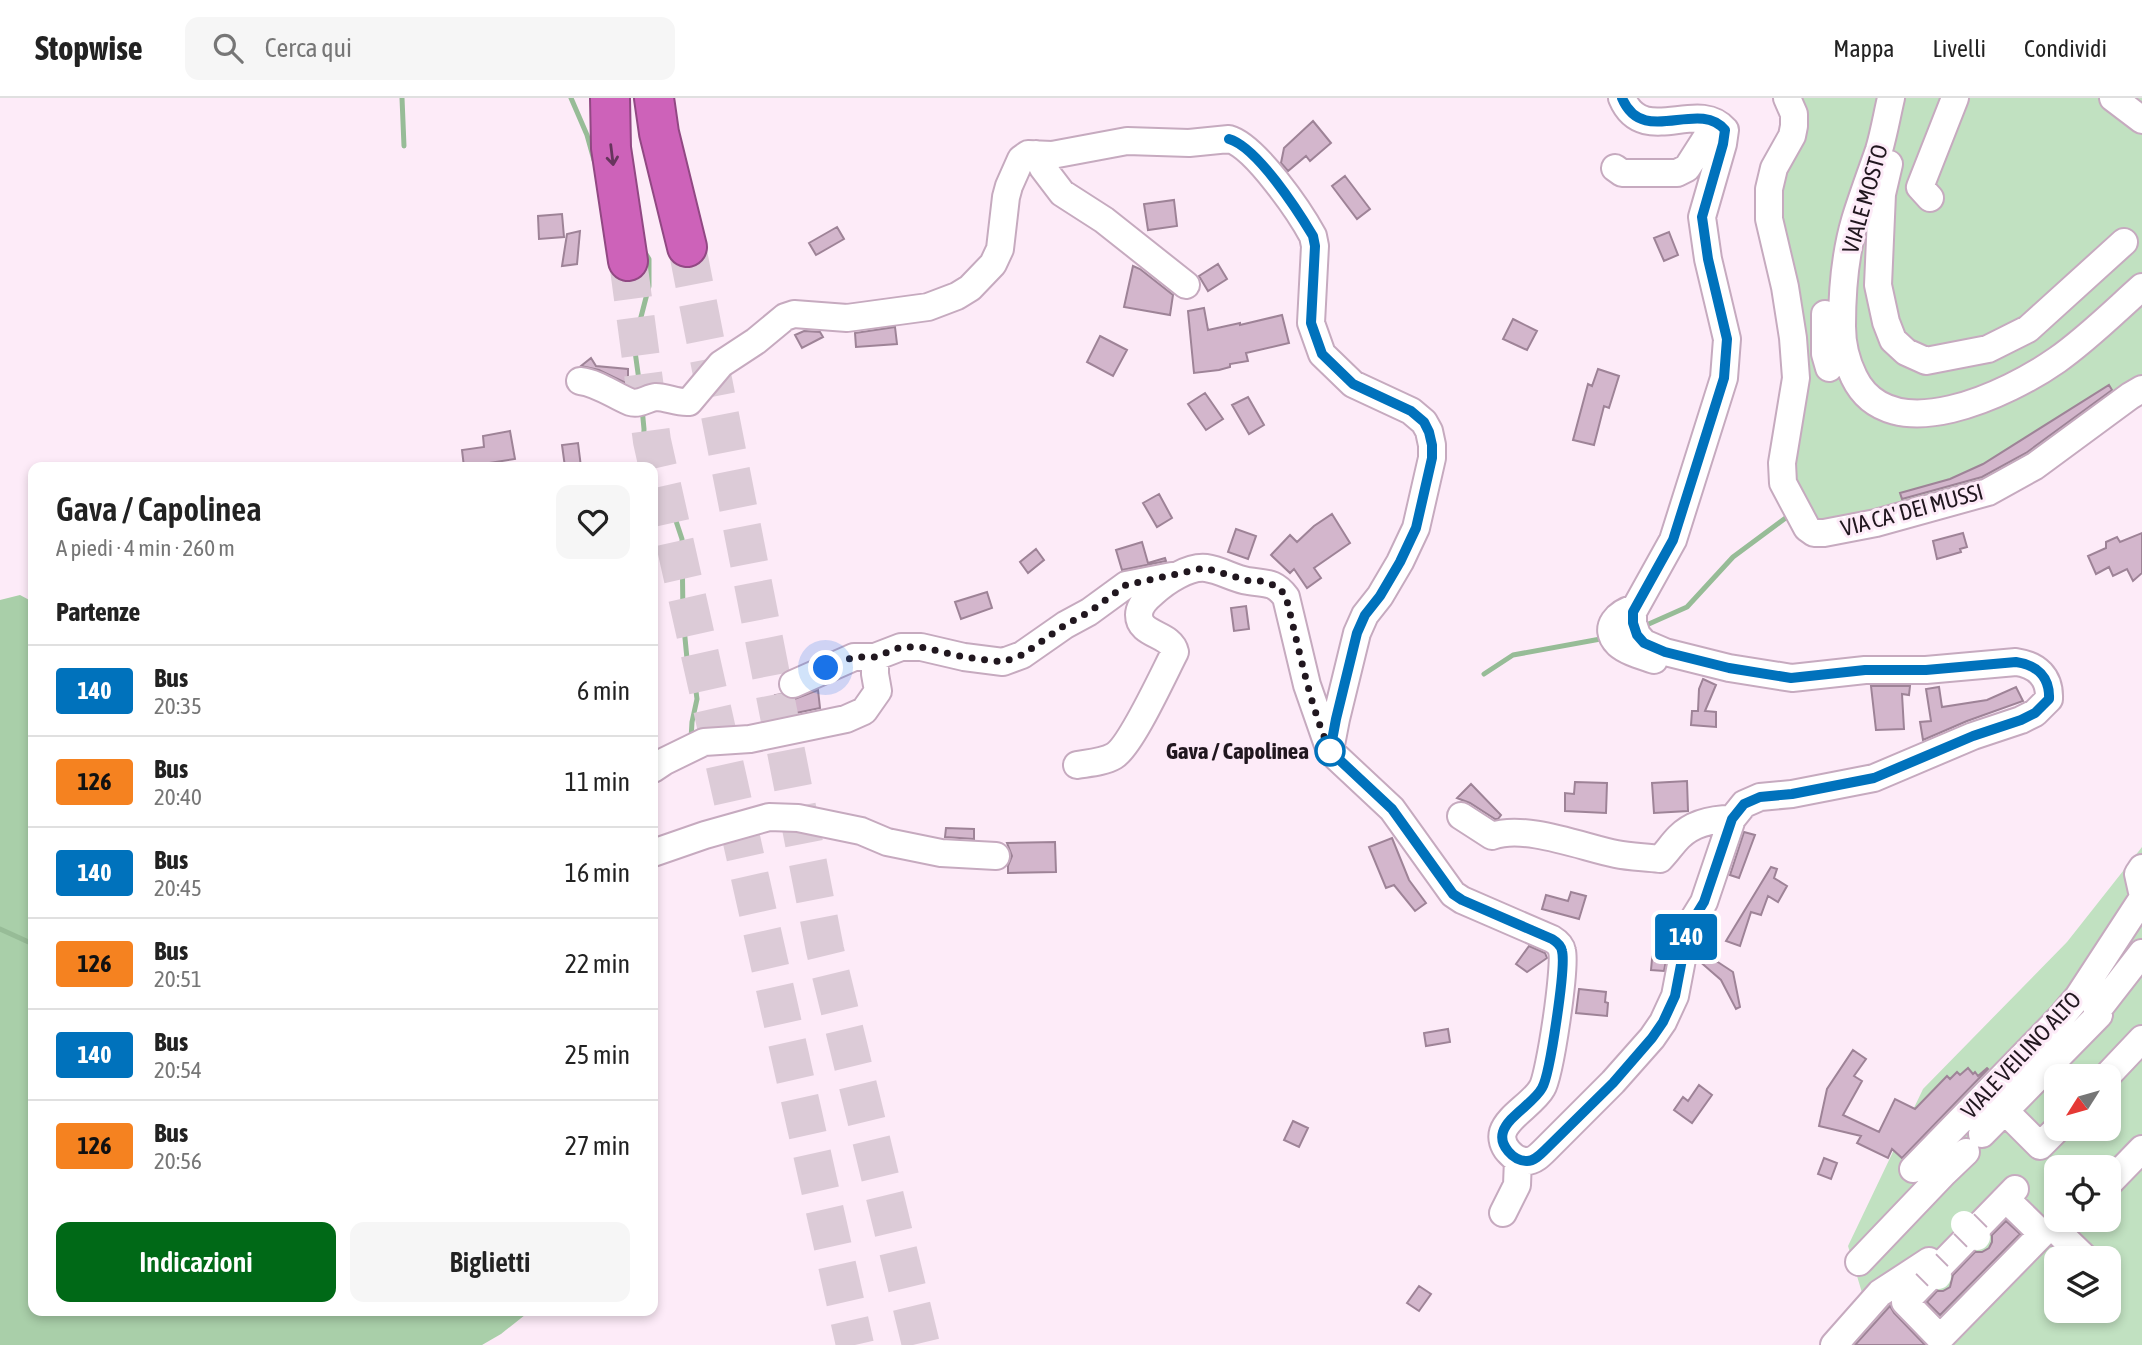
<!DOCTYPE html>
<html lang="it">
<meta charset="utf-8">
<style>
:root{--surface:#fff;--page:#f6f6f6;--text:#222;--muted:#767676;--line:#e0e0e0;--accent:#006917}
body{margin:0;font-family:"Asap Condensed",sans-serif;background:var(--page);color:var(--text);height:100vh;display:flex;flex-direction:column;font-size:26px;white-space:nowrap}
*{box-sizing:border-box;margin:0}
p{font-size:23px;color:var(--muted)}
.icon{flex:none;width:38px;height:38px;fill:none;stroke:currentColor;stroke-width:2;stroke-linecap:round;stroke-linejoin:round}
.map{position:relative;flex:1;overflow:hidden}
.details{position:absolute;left:28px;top:364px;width:630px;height:854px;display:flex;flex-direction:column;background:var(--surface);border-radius:14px;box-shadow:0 4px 10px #0003}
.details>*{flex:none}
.badge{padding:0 14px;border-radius:5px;font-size:24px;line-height:46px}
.needle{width:46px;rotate:233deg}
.fabs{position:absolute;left:2044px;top:966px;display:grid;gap:14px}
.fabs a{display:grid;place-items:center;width:77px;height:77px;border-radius:14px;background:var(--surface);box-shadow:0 4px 10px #0003;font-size:35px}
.you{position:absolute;width:35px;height:35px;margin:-18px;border:5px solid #fff;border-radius:50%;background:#1a73e8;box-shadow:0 0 0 10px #1a73e833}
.map>.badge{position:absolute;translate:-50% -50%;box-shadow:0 0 0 4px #fff}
h2{padding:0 28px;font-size:26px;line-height:63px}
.round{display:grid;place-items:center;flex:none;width:74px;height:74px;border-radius:14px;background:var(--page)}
.overview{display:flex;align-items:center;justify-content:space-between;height:119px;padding:0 28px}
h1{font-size:33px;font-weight:600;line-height:52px}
.button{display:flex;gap:14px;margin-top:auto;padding:14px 28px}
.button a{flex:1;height:80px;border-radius:14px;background:var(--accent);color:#fff;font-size:28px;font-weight:600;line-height:80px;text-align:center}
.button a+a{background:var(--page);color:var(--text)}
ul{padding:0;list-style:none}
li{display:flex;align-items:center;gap:21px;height:91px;padding:0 28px;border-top:2px solid var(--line)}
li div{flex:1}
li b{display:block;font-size:26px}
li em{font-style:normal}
li .badge{min-width:77px;font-weight:700;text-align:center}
header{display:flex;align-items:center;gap:42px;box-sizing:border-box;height:98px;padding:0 35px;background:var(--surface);border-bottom:2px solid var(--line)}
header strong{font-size:33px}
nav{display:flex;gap:38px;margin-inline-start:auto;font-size:24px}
.search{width:490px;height:63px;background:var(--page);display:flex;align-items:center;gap:18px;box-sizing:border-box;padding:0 24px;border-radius:14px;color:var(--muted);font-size:26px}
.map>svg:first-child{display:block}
</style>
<header>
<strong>Stopwise</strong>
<div class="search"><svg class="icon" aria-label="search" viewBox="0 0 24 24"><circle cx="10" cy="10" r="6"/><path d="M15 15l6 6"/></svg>Cerca qui</div>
<nav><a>Mappa</a><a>Livelli</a><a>Condividi</a></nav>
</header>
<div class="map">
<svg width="2142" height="1247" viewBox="0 0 2142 1247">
<rect width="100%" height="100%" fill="#fdebf8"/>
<!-- green -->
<path fill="#c1e1c1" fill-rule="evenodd" d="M1791,0H2142V286L1992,384L1826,425L1814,421L1797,398L1773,105Z
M2142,749V1247H1824L1863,1198L1848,1148L1923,991L2067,844ZM2056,978H2109V1031H2056ZM2056,1069H2109V1122H2056ZM2056,1160H2109V1213H2056Z"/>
<!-- forest -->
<path fill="#a9cfa9" d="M20,497L33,504V1213H530L501,1236L482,1247H0V502Z"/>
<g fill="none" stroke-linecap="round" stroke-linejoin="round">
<!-- stream -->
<path stroke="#97bc97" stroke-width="5" d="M402,0L404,48
M571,0L587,37L594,62
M641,297L634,246L649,188V161L644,153
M642,310L644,331L643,369
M653,394L656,402L676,423L682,441L683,519L687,561L694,578L697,601L692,624L691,641
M1642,529L1687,509L1733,459L1791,416
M1484,576L1513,557L1606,540
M0,831L33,846"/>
</g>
<!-- building -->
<path fill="#d3b6cc" stroke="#9e8397" stroke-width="2" d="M1313,23L1331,45L1310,63L1306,58L1288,73L1281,65L1284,50Z
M1345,78L1370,111L1357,121L1332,88Z
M1174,102L1177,128L1148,132L1144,106Z
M562,116L564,139L539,141L538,118Z
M837,129L844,141L816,157L809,145Z
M580,133L577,166L562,168L567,136Z
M1669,134L1678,157L1664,163L1654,140Z
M1218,166L1227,181L1208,193L1199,178Z
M1133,168L1140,171L1173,197L1170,217L1124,209Z
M1204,210L1208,232L1240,225V227L1282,217L1289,245L1246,255L1248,263L1230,266V269L1219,272L1194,275L1188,213Z
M1513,221L1537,233L1527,252L1503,241Z
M895,229L897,246L856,249L855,235Z
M804,233L820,234L823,239L802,250L795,237Z
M1100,238L1127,252L1113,278L1087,264Z
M591,260L596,268L628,271V286L599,272L581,268Z
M1598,271L1619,278L1609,310L1604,308L1594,347L1573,342L1588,286L1592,288Z
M2109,287L2112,292L2026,355L1982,379L1902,401L1900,395L1950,381L1983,366Z
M1205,295L1223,321L1206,332L1188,306Z
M1248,299L1264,327L1249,336L1232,307Z
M510,333L515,361L464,369L462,352L484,349L483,338Z
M578,345L581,369H565L562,347Z
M1159,396L1172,420L1157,429L1143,405Z
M1332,416L1350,445L1314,470L1321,480L1307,490L1294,471L1290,475L1271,457L1290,437L1297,444L1314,428Z
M1236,431L1256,438L1248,461L1228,454Z
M1963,435L1967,449L1960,451L1961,454L1937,461L1933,443Z
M2142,435V475L2133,483L2127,471L2113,478L2109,469L2096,476L2088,458L2106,450V444L2117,439L2120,444Z
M1142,444L1148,465L1165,460L1166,463L1122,472L1116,452Z
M1036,451L1044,462L1028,475L1020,464Z
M987,494L992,510L961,521L955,504Z
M1246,508L1249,531L1234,533L1231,510Z
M1703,581L1716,587L1705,613L1716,614V629L1691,627L1692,613H1698L1699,591Z
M1871,588H1910L1909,597L1902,596L1904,631L1876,632Z
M1939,589L1942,609L1987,602L2016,589L2023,603L1967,623L1923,642L1920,624L1931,623L1926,591Z
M818,592L820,610L777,619L775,597L782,596L792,602Z
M1687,683L1688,713L1654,715L1652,685Z
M1575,684L1607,685L1606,715L1565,713V695L1574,696Z
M1471,686L1501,717L1498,721H1495L1470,705L1457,700Z
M946,730L974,731V741L945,739Z
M1744,734L1755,737L1739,780L1730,777Z
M1392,740L1409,782L1426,805L1415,813L1394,787L1386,790L1369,749Z
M1055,744L1056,774L1008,775V768L1012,758L1007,745Z
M1771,769L1777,771L1774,780L1787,788L1778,804L1768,798L1761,817L1751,814L1740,848L1726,843Z
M1571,794L1586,798L1579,821L1542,811L1546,797L1568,803Z
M1654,839L1670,841L1664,873L1651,872Z
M1529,848L1545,855L1547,860L1527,874L1516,866Z
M1701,853L1733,874L1740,909L1736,911L1721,882L1698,862Z
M1579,891L1606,894L1605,904L1608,905L1607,918L1576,915Z
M1448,931L1450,944L1426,948L1424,935Z
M1853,952L1866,961L1854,978L1862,983L1843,1017L1879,1034L1895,1001L1915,1011L1947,978L1950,981L1957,974L1960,977L1968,970L1973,976L1975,974L1978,978L1987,970L1988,971L1902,1060L1892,1051L1888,1060L1857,1045L1861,1038L1819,1028L1827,991Z
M1699,987L1712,997L1692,1025L1674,1012L1683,999L1688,1003Z
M1293,1023L1308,1030L1299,1049L1284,1042Z
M1824,1060L1837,1065L1831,1081L1818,1076Z
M2006,1123L2020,1136L1940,1217L1927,1204L1937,1193H1943L1950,1189L1953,1177L1975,1154H1982L1989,1150L1992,1144V1137Z
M1419,1188L1431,1196L1419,1213L1407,1205Z
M1890,1208L1894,1215L1925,1247H1855Z"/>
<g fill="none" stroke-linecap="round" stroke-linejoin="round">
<!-- highway-tunnel -->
<path stroke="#dccbd7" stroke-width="38" stroke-dasharray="38 19" stroke-linecap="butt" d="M687,149L825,852L921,1247
M628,163L652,343L855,1247"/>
<!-- minor casing -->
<g stroke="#c6aabf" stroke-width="30">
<path id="minor" d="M1787,0L1794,16V28L1792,38L1774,70L1769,91V121L1785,189L1793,240L1796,280L1782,365L1783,385L1807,430L1814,435H1824L1876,425L1988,394L2035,368L2130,298L2142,291
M1891,0C1887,17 1884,35 1879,52C1871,75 1862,99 1855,122C1845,156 1842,193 1842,228C1842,246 1846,263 1854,279C1890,354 2010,295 2057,262C2087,241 2114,214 2142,189
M2113,0L2142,22
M1036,56L1043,70L1062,95L1104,122L1186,187
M1889,66L1882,96L1878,187L1886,224L1893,242L1906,254L1926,263L1988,251L2028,231L2124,144
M1615,70L1622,75H1677L1687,70L1710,34
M1930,100L1920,89L1955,0
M1825,216V256L1829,270
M580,283C598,285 613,297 630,304C640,307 647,300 656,299C667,299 677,305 689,304L721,266L756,243L785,219L794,216L847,220L928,209L957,198L970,190L993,166L1000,151L1006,99L1009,88L1021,61L1028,56L1052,57L1127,43L1189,45L1229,41C1255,48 1300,114 1313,138L1315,148L1311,225L1322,256L1353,286L1411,313L1424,324L1429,333L1432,347V360L1416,430L1400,464L1380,498L1365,517L1357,535L1336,621L1330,652
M1635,510C1619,514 1601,529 1618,546C1627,554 1643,558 1654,562
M793,586L854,559H875L901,549H921L964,559L1003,564L1022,557L1065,527L1089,514L1126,487L1172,478
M1077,667C1089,665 1104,664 1114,658C1131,648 1164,575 1175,554C1171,535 1139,538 1139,517C1139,508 1147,500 1153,495C1166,483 1189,468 1206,470C1221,472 1234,481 1248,483C1266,486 1274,483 1286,499L1307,587L1330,653L1392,711L1453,796L1462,802L1552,841C1557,844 1561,847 1562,853C1566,868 1550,977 1542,990C1534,1005 1508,1018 1503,1034C1499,1047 1513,1063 1527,1063C1534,1063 1540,1057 1545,1052L1613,984L1652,940L1663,924L1675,898L1688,830L1704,804L1732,721L1744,706L1760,699L1792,696L1874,680L1973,638L2021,622L2035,615L2049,601C2050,579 2037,567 2016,564L1926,572H1865L1792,580L1729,570L1665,554L1644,545L1637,537L1633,525V514L1673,442L1724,280L1727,241L1708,161L1702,119L1723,46L1725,32C1698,0 1643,50 1622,0
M653,671L665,663L704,644L750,641L846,621L864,613L878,593L875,576V559
M1461,718L1492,738C1525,726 1582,749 1616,756C1630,759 1645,759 1660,761C1667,754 1672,746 1679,739C1693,725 1713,721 1732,721
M653,755L705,737L769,719L798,720L861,733L887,744L941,755L996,758
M2142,770L2138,776L2142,794
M2107,978L2142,941
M2013,1021L2040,1048L2057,1031
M1982,1036L2099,917L2097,913L2142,855
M1913,1071L2062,918L2078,899L2142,801
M1944,1075L1966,1054
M2109,1085L2142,1051
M2006,1101L2042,1136L1940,1240L1905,1204L2015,1091
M1503,1115L1517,1087L1518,1061
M2057,1133L2085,1160
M1859,1164L1944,1075L1927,1057
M1834,1247L1880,1195L1929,1163"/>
</g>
<!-- highway casing -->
<g stroke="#914883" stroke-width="42">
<path id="highway" d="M610,0L611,50L628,163
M654,0L659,35L687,149"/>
</g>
<!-- minor -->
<use href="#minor" stroke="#fff" stroke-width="26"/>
<!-- highway -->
<use href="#highway" stroke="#cd62b9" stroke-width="38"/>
<!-- minor-bridge casing -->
<g stroke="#c6aabf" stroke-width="30" stroke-linecap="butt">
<path id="minor-bridge" d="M1964,1126L1977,1139
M1926,1166L1938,1178"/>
</g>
<!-- minor-bridge -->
<use href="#minor-bridge" stroke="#fff" stroke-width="26"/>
</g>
<!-- one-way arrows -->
<defs><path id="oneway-shaft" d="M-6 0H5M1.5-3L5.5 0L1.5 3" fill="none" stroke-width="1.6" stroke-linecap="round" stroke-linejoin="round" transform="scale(1.75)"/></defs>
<use stroke="#66355d" href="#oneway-shaft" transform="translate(612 57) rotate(83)"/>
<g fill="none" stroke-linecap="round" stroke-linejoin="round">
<!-- line casing -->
<g stroke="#fff" stroke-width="16">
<path id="line" d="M1229,41C1257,49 1298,113 1313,138L1315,148L1311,225L1322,256L1353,286L1411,313L1424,324L1429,334L1432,347V360L1416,430L1400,464L1380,498L1365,517L1357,535L1336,621L1330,653L1392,711L1453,796L1462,802L1552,841C1557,844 1561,847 1562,853C1566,868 1550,977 1542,990C1534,1005 1508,1018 1503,1034C1499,1047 1513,1063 1527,1063C1534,1063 1540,1057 1545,1052L1613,985L1652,940L1663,924L1675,898L1688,830L1704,804L1732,721L1744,706L1760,699L1792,696L1874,680L1973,638L2021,622L2035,615L2049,601C2050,579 2037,567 2016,564L1926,572H1865L1791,580L1729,570L1665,554L1644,545L1637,537L1633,525V514L1673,442L1724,280L1727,241L1708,161L1702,119L1723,46L1725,32C1698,0 1643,50 1622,0"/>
</g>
<!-- line -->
<use href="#line" stroke="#0072bc" stroke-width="10"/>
<!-- walk -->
<path stroke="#21171f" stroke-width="7" stroke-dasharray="0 12.6" d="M826,570L854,559H875L901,549H921L964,559L1003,564L1022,557L1065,527L1089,514L1126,487L1204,470L1250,483H1260L1270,486L1279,489L1286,499C1299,550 1309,605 1330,653"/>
</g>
<!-- markers -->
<circle fill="#fff" stroke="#0072bc" stroke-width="3.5" cx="1330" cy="653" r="14"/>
<g text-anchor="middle" stroke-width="6" stroke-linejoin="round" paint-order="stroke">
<!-- street labels -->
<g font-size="23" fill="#21171f" stroke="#fdebf8">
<text transform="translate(1865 101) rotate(-74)" y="8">VIALE MOSTO</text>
<text transform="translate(1912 412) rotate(-15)" y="8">VIA CA' DEI MUSSI</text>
<text transform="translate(2021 957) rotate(-47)" y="8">VIALE VEILINO ALTO</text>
</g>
<!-- stop labels -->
<g font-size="23" font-weight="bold" fill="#21171f" stroke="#fdebf8" text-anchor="end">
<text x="1309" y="661">Gava / Capolinea</text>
</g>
</g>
</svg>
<div class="fabs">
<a><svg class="needle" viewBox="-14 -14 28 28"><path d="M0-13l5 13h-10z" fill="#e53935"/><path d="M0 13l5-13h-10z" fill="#767676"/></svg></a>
<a><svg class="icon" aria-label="locate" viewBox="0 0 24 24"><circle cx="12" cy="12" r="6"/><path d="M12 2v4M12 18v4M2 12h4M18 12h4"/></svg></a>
<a><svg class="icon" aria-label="layers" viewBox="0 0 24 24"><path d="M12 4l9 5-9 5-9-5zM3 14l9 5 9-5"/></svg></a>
</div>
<div class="you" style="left:826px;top:570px"></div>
<b class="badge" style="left:1686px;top:839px;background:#0072bc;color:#fff">140</b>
<section class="details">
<div class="overview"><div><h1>Gava / Capolinea</h1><p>A piedi · 4 min · 260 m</p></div><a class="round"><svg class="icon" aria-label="heart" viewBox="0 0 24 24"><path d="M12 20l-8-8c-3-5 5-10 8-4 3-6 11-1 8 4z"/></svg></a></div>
<h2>Partenze</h2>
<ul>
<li><span class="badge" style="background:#0072bc;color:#fff">140</span><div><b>Bus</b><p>20:35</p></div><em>6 min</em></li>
<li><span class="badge" style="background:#f58220;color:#111">126</span><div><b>Bus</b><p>20:40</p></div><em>11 min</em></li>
<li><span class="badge" style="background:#0072bc;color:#fff">140</span><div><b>Bus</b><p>20:45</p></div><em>16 min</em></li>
<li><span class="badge" style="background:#f58220;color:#111">126</span><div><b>Bus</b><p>20:51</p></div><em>22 min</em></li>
<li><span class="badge" style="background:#0072bc;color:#fff">140</span><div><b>Bus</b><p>20:54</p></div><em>25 min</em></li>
<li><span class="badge" style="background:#f58220;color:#111">126</span><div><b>Bus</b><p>20:56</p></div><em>27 min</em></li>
</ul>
<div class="button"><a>Indicazioni</a><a>Biglietti</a></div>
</section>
</div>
